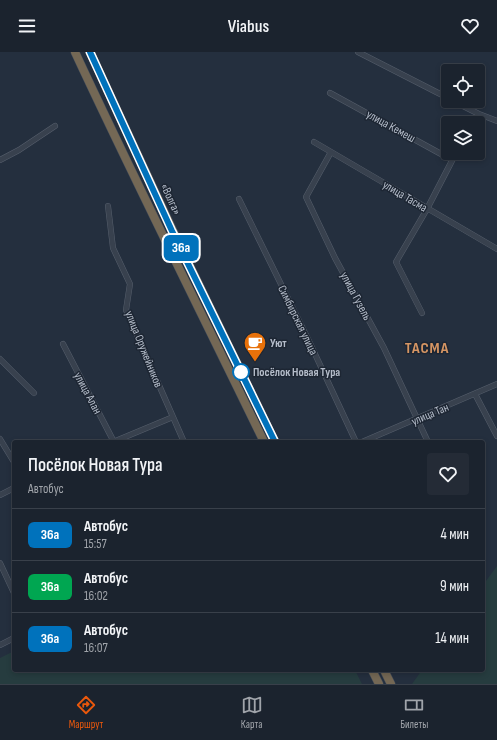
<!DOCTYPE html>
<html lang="ru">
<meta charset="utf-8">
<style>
:root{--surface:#1b232e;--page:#242b36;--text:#f1f3f6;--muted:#a0a4aa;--line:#39404a;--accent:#ea580c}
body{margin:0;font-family:"Sofia Sans Condensed",sans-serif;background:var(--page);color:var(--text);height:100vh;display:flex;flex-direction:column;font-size:15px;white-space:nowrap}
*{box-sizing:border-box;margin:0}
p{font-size:13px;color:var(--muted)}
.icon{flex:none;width:22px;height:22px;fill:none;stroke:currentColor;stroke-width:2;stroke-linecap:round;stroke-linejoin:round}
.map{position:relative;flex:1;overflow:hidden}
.side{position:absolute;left:12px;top:388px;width:473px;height:232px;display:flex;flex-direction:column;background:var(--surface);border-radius:4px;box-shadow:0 2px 6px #0003,0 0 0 1px var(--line)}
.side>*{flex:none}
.badge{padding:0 8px;border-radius:6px;font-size:14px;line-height:26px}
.controls{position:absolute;left:441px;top:12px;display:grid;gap:8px}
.controls a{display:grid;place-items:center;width:44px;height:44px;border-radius:4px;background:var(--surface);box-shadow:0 2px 6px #0003,0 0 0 1px var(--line);font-size:20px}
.map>.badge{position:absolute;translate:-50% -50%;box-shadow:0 0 0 2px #fff}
.round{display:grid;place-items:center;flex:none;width:42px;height:42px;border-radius:4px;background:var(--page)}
.summary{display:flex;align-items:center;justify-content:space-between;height:68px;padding:0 16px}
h1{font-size:19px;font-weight:600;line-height:30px}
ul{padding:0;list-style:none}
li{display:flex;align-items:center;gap:12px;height:52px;padding:0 16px;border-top:1px solid var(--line)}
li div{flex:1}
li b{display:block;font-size:15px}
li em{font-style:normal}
li .badge{min-width:44px;font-weight:700;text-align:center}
header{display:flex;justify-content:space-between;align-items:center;height:52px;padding:0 16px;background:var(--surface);font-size:18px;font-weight:600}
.dock{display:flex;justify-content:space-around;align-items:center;height:56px;border-top:1px solid var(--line);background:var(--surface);font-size:11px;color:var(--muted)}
.dock a{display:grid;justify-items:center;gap:2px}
.dock .on{color:var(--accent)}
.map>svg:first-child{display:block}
</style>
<header><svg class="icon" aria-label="menu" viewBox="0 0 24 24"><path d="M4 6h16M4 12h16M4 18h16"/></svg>Viabus<svg class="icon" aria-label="heart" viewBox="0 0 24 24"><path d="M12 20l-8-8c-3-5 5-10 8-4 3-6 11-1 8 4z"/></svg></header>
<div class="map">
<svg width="497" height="632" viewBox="0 0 497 632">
<rect width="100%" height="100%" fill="#242f3e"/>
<!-- green -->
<path fill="#263c3f" d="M497,514V632H412L422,618H483V533Z
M14,599V618H355L362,632H0V606Z"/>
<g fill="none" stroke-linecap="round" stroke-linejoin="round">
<!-- minor casing -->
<g stroke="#565f6c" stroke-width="6">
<path id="minor" d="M358,0L448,46
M330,41L452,108
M453,49L479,62L497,69
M474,71L479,62
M314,90L497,197
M331,100L306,145L335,206L384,296L428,390
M0,108L19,98L55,74
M239,147L308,287L356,390
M108,154L113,196L130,232L126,258L184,390
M422,261L396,210L427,157L456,101
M63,292L114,390
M0,307L34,341
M475,342L497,384
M0,387L14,410
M113,390L173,365
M362,390L497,332
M0,443L14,436
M0,511L14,541
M0,593L14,586"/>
</g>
<!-- highway casing -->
<g stroke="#434c59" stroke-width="9">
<path id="highway" d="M75,0C136,131 201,260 264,390
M90,0L173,179L275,390
M372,618L379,632
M384,618L391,632"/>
</g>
<!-- minor -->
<use href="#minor" stroke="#38414e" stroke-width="5"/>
<!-- highway -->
<use href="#highway" stroke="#746855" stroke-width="8"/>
</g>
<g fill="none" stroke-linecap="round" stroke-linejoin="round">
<!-- line casing -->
<g stroke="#fff" stroke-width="9">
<path id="line" d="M90,0L172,179L275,390"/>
</g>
<!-- line -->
<use href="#line" stroke="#0072bc" stroke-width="6"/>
</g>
<!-- icons -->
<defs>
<g id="cafe-pin" transform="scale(1.15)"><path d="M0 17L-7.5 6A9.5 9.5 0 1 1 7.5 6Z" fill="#e8710a" stroke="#1d2633"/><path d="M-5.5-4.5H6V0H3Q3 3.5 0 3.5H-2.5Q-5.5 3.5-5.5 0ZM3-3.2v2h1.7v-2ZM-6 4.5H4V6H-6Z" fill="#fff"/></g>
</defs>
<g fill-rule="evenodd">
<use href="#cafe-pin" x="255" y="291"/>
</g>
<!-- markers -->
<circle fill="#fff" stroke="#0072bc" stroke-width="2" cx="241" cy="320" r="8"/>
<g text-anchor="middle" stroke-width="3" stroke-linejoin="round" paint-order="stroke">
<!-- street labels -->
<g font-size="12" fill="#b4bcc9" stroke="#1d2633">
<text transform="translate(391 74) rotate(29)" y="4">улица Кемеш</text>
<text transform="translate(405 144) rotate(31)" y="4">улица Тасма</text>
<text transform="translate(171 147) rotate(65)" y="4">«Волга»</text>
<text transform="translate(356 244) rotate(62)" y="4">улица Гузель</text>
<text transform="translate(298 268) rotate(64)" y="4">Симбирская улица</text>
<text transform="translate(144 297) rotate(68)" y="4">улица Оружейников</text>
<text transform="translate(88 341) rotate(62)" y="4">улица Алан</text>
<text transform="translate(430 362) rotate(-23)" y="4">улица Тан</text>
</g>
<!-- poi labels -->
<g font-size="12" font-weight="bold" fill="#b4bcc9" stroke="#1d2633" text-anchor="start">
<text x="270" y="295">Уют</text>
</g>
<!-- stop labels -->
<g font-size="12" font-weight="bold" fill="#b4bcc9" stroke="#1d2633" text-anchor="start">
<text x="253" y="324">Посёлок Новая Тура</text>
</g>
<!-- district labels -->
<g font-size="16" font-weight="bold" letter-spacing="1" fill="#d59563" stroke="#1d2633">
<text x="427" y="301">ТАСМА</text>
</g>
</g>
</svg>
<div class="controls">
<a><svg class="icon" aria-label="locate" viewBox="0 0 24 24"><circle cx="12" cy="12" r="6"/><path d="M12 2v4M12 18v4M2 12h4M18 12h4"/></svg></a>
<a><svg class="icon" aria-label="layers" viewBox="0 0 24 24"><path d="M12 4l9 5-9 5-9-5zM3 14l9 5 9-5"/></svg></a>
</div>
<b class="badge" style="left:181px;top:196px;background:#0072bc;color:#fff">36a</b>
<section class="side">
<div class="summary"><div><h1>Посёлок Новая Тура</h1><p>Автобус</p></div><a class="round"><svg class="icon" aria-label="heart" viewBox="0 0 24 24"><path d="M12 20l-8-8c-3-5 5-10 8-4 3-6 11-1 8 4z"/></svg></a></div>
<ul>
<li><span class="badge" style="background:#0072bc;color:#fff">36a</span><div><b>Автобус</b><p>15:57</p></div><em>4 мин</em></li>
<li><span class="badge" style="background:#00a651;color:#fff">36а</span><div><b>Автобус</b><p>16:02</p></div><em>9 мин</em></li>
<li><span class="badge" style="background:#0072bc;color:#fff">36a</span><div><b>Автобус</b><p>16:07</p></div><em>14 мин</em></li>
</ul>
</section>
</div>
<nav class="dock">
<a class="on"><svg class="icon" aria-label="directions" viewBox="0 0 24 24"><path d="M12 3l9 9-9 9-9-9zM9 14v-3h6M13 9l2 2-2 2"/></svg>Маршрут</a>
<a><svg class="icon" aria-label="map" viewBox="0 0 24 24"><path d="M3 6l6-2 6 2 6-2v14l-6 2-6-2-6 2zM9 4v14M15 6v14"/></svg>Карта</a>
<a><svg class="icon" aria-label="tickets" viewBox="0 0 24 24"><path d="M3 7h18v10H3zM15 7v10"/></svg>Билеты</a>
</nav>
